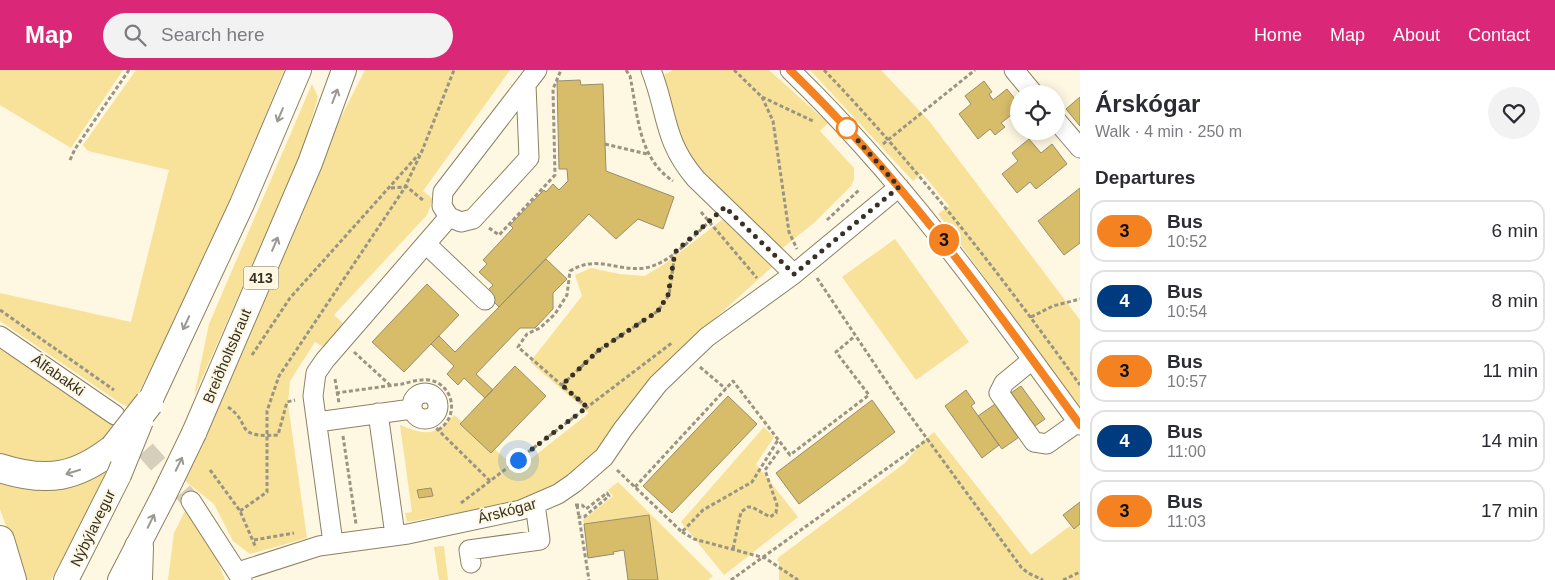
<!DOCTYPE html>
<meta charset="utf-8">
<style>
:root{--surface:#fff;--page:#f2f2f3;--text:#2b2b33;--muted:#7c7c81;--line:#e1e1e2;--accent:#db2777}
body{margin:0;font-family:Helvetica,sans-serif;background:var(--page);color:var(--text);height:100vh;display:flex;flex-direction:column;font-size:19px;white-space:nowrap}
*{box-sizing:border-box;margin:0}
p{font-size:16px;color:var(--muted)}
.icon{flex:none;width:28px;height:28px;fill:none;stroke:currentColor;stroke-width:2;stroke-linecap:round;stroke-linejoin:round}
.map{position:relative;flex:1;overflow:hidden}
.details{display:flex;flex-direction:column;background:var(--surface);width:475px}
.details>*{flex:none}
.badge{padding:0 10px;border-radius:16px;font-size:18px;line-height:32px}
.controls{position:absolute;left:1010px;top:15px;display:grid;gap:10px}
.controls a{display:grid;place-items:center;width:55px;height:55px;border-radius:50%;background:var(--surface);box-shadow:0 2px 12px #0003;font-size:25px}
.you{position:absolute;width:25px;height:25px;margin:-12px;border:4px solid #fff;border-radius:50%;background:#1a73e8;box-shadow:0 0 0 8px #1a73e833}
.map>.badge{position:absolute;translate:-50% -50%;box-shadow:0 0 0 2px #fff}
h2{padding:0 15px;font-size:19px;line-height:45px}
.round{display:grid;place-items:center;flex:none;width:52px;height:52px;border-radius:26px;background:var(--page)}
.overview{display:flex;align-items:center;justify-content:space-between;height:85px;padding:0 15px}
h1{font-size:24px;font-weight:700;line-height:38px}
ul{padding:0;list-style:none}
li{display:flex;align-items:center;gap:15px;height:62px;margin:0 10px 8px;padding:0 5px;border:2px solid var(--line);border-radius:15px}
li div{flex:1}
li b{display:block;font-size:19px}
li em{font-style:normal}
li .badge{min-width:55px;font-weight:700;text-align:center}
header{display:flex;align-items:center;gap:30px;box-sizing:border-box;height:70px;padding:0 25px;background:var(--accent);color:#fff}
header strong{font-size:24px}
nav{display:flex;gap:28px;margin-inline-start:auto;font-size:18px}
.search{width:350px;height:45px;background:var(--page);display:flex;align-items:center;gap:12px;box-sizing:border-box;padding:0 18px;border-radius:28px;color:var(--muted);font-size:19px}
main{display:flex;flex:1;min-height:0}
.map>svg:first-child{display:block}
</style>
<header>
<strong>Map</strong>
<div class="search"><svg class="icon" aria-label="search" viewBox="0 0 24 24"><circle cx="10" cy="10" r="6"/><path d="M15 15l6 6"/></svg>Search here</div>
<nav><a>Home</a><a>Map</a><a>About</a><a>Contact</a></nav>
</header>
<main>
<div class="map">
<svg width="1080" height="510" viewBox="0 0 1080 510">
<rect width="100%" height="100%" fill="#fef7e2"/>
<!-- green -->
<path fill="#f8e198" d="M0,0H123L71,78L0,35Z
M136,0H284L208,184L131,338L120,333L0,251V223L131,252L169,100L88,81L83,75Z
M365,0H510L423,121L433,129L427,145L334,245L345,255L327,279L315,272L290,311L288,334L307,468L250,484L233,471L214,434L185,411L334,61Z
M673,0H769L828,53L820,61L854,98V109L851,116L815,152L780,180L688,91L662,16L664,5Z
M810,0H881L930,52L1080,250V337L938,144L949,136L922,103L913,111Z
M312,14L318,27L302,83L194,326L209,254Z
M723,149L772,197L673,286L629,336L591,390L558,414L508,434L407,452L405,443L412,442L400,355C425,365 435,367 454,345L518,399L589,343L530,292L582,226L575,205L591,198L619,204L645,206L666,193Z
M895,169L969,272L916,310L842,207Z
M0,277L93,338L114,357L106,367L72,390L22,395L0,385Z
M764,357L774,367L756,394L798,447L724,505L681,452Z
M934,362L1031,485L1070,456L1073,460L1080,455V510H779V492L777,490L779,487L905,393L922,372Z
M114,398L51,510H21L19,492L0,439V409L82,412Z
M618,412L713,506L708,510H658L649,445L584,454L583,450L613,426L608,420Z
M187,437L217,489L225,510H168L174,463Z
M444,476L448,510H439L434,477Z"/>
<!-- building -->
<path fill="#d7bd69" stroke="#978d6c" d="M580,10L581,15L603,14L606,101L674,127L663,159L638,149L616,169L589,144L499,237L485,223L493,215L479,202L487,194L483,190L513,158L510,155L544,120L546,122L553,114L559,120L568,111L567,99H559L557,11Z
M984,11L992,22L989,24L993,30L1007,19L1019,34V39L1001,53L1005,57L995,65L990,59L978,69L959,44L971,34L965,26Z
M1080,27V56L1066,39Z
M1029,69L1041,83L1052,74L1067,94L1036,119L1030,112L1017,123L1002,104L1018,91L1012,83Z
M1080,118V173L1064,185L1038,151Z
M546,189L567,209L553,223V239L535,258H520L476,304L493,320L485,328L464,308L458,315L447,304L454,296L431,274L439,266L455,282Z
M427,214L459,245L404,302L372,272Z
M515,296L546,326L491,383L460,354Z
M1021,316L1045,349L1002,379L978,346Z
M966,320L975,333L971,336L999,375L982,388L945,336Z
M728,326L757,354L672,443L643,416Z
M872,330L895,362L799,434L776,403Z
M431,418L433,426L419,428L417,420Z
M1080,432V454L1074,459L1063,445Z
M649,445L658,510H628L624,480L613,482L614,484L588,488L584,454Z"/>
<g fill="none" stroke-linecap="round" stroke-linejoin="round">
<!-- minor-tunnel -->
<path stroke="#d6cfbc" stroke-width="19" stroke-dasharray="19 9" stroke-linecap="butt" d="M127,359L191,431"/>
<!-- minor casing -->
<g stroke="#8c8262" stroke-width="21">
<path id="minor" d="M651,0C668,43 663,71 696,109L794,204
M790,0C901,107 990,231 1080,355
M1014,0L1034,24
M1056,50L1080,78
M449,147L461,152L473,149L529,88L526,15
M426,174L485,230
M0,266L115,345
M1032,290L1004,313L999,323L1034,372L1047,374L1078,352
M412 336a13 13 0 1 1 26 0a13 13 0 1 1-26 0Z
M378,343L395,465
M317,352L412,339
M191,431L242,510
M333,473L313,326L316,303L325,290L449,147L442,136L443,122L537,0
M471,493L469,480L540,470L535,434
M238,502L319,476L408,464L521,440L558,424L574,413L604,387L623,359L658,314L707,267L794,204L899,117"/>
</g>
<!-- major casing -->
<g stroke="#8c8262" stroke-width="26">
<path id="major" d="M149,333L242,134L299,0
M194,363L310,93L344,0
M66,510L119,405
M120,510L164,425"/>
</g>
<!-- highway casing -->
<g stroke="#8c8262" stroke-width="30">
<path id="highway" d="M0,398C47,413 76,408 114,378
M0,470L12,510
M138,510L139,477"/>
</g>
<!-- path -->
<path stroke="#9a9483" stroke-width="3" stroke-dasharray="4 2.5" stroke-linecap="butt" d="M626,0L630,6C638,45 638,88 673,111
M734,0L762,27L773,51L789,162L797,179
M824,0C918,98 1001,205 1080,315
M762,27L813,51
M605,74L647,84
M883,74L975,0
M70,90L75,79L129,0
M391,118L407,117L424,131
M701,142L757,208
M827,150L859,120
M489,158L499,165L555,105L553,19L561,0
M817,208L898,329L1021,497L1028,503L1043,510
M0,240L114,320
M1031,247L1053,236L1080,229
M354,282L390,315
M252,285L290,228L419,84
M700,297L726,319
M335,309L339,333
M562,315L599,280L658,241L669,225L675,183
M336,323C358,320 380,317 402,314C410,312 420,309 429,310C454,314 460,347 438,360
M228,337C253,354 232,368 278,365L287,332L295,330
M587,337L518,277L527,264L540,258L555,244L567,225L570,201C598,184 616,202 645,198C672,193 693,166 713,148
M427,349L490,411
M343,366L356,454
M210,400L240,441L256,478
M617,400L682,462L703,440L752,412L778,370
M635,417L733,311L790,385L869,325L836,282L855,266
M461,433L673,272
M575,435H582L586,439L607,423L609,426L584,447H579L589,510
M577,435L579,447
M240,441L267,422V341L279,306L404,119L422,81L454,0
M682,462L694,469L765,488L798,510
M254,470L294,463
M733,479L741,442L748,437H752L770,447L776,443L777,435L765,400L780,379
M731,510L928,369
M1063,510L1080,502"/>
<!-- minor -->
<use href="#minor" stroke="#fff" stroke-width="19"/>
<!-- major -->
<use href="#major" stroke="#fff" stroke-width="24"/>
<!-- highway -->
<use href="#highway" stroke="#fff" stroke-width="28"/>
<!-- major-bridge casing -->
<g stroke="#8c8262" stroke-width="26" stroke-linecap="butt">
<path id="major-bridge" d="M119,405L141,351
M164,425L194,363"/>
</g>
<!-- highway-bridge casing -->
<g stroke="#8c8262" stroke-width="30" stroke-linecap="butt">
<path id="highway-bridge" d="M114,378L149,333"/>
</g>
<!-- major-bridge -->
<use href="#major-bridge" stroke="#fff" stroke-width="24"/>
<!-- highway-bridge -->
<use href="#highway-bridge" stroke="#fff" stroke-width="28"/>
</g>
<!-- one-way arrows -->
<defs><path id="oneway-shaft" d="M-6 0H5M1.5-3L5.5 0L1.5 3" fill="none" stroke-width="1.6" stroke-linecap="round" stroke-linejoin="round" transform="scale(1.25)"/></defs>
<g stroke="#9a9892">
<use href="#oneway-shaft" transform="translate(335 26) rotate(-69)"/>
<use href="#oneway-shaft" transform="translate(280 45) rotate(113)"/>
<use href="#oneway-shaft" transform="translate(275 174) rotate(-67)"/>
<use href="#oneway-shaft" transform="translate(186 253) rotate(115)"/>
<use href="#oneway-shaft" transform="translate(179 394) rotate(-64)"/>
<use href="#oneway-shaft" transform="translate(73 402) rotate(163)"/>
<use href="#oneway-shaft" transform="translate(151 451) rotate(-64)"/>
</g>
<g fill="none" stroke-linecap="round" stroke-linejoin="round">
<!-- line casing -->
<g stroke="#fff" stroke-width="11">
<path id="line" d="M790,0C901,107 990,231 1080,355"/>
</g>
<!-- line -->
<use href="#line" stroke="#f58220" stroke-width="8"/>
<!-- walk -->
<path stroke="#363124" stroke-width="5" stroke-dasharray="0 9" d="M518,390L587,337L562,315L599,280L658,241L668,225L675,182L725,137L794,204L899,117L847,58"/>
</g>
<!-- markers -->
<circle fill="#fff" stroke="#f58220" stroke-width="2.5" cx="847" cy="58" r="10"/>
<g text-anchor="middle" stroke-width="4" stroke-linejoin="round" paint-order="stroke">
<!-- shield labels -->
<rect fill="#fef7e2" stroke="#726c5d" stroke-width="1" x="243.5" y="196.5" width="35" height="23" rx="4"/>
<g font-size="14" font-weight="bold" fill="#363124">
<text x="261" y="213">413</text>
</g>
<!-- street labels -->
<g font-size="15" fill="#363124" stroke="#fef7e2">
<text transform="translate(227 286) rotate(-67)" y="5">Breiðholtsbraut</text>
<text transform="translate(58 305) rotate(35)" y="5">Álfabakki</text>
<text transform="translate(507 441) rotate(-15)" y="5">Árskógar</text>
<text transform="translate(93 458) rotate(-64)" y="5">Nýbýlavegur</text>
</g>
</g>
</svg>
<div class="controls">
<a><svg class="icon" aria-label="locate" viewBox="0 0 24 24"><circle cx="12" cy="12" r="6"/><path d="M12 2v4M12 18v4M2 12h4M18 12h4"/></svg></a>
</div>
<div class="you" style="left:518px;top:390px"></div>
<b class="badge" style="left:944px;top:170px;background:#f58220;color:#111">3</b>
</div>
<section class="details">
<div class="overview"><div><h1>Árskógar</h1><p>Walk · 4 min · 250 m</p></div><a class="round"><svg class="icon" aria-label="heart" viewBox="0 0 24 24"><path d="M12 20l-8-8c-3-5 5-10 8-4 3-6 11-1 8 4z"/></svg></a></div>
<h2>Departures</h2>
<ul>
<li><span class="badge" style="background:#f58220;color:#111">3</span><div><b>Bus</b><p>10:52</p></div><em>6 min</em></li>
<li><span class="badge" style="background:#003b80;color:#fff">4</span><div><b>Bus</b><p>10:54</p></div><em>8 min</em></li>
<li><span class="badge" style="background:#f58220;color:#111">3</span><div><b>Bus</b><p>10:57</p></div><em>11 min</em></li>
<li><span class="badge" style="background:#003b80;color:#fff">4</span><div><b>Bus</b><p>11:00</p></div><em>14 min</em></li>
<li><span class="badge" style="background:#f58220;color:#111">3</span><div><b>Bus</b><p>11:03</p></div><em>17 min</em></li>
</ul>
</section>
</main>
